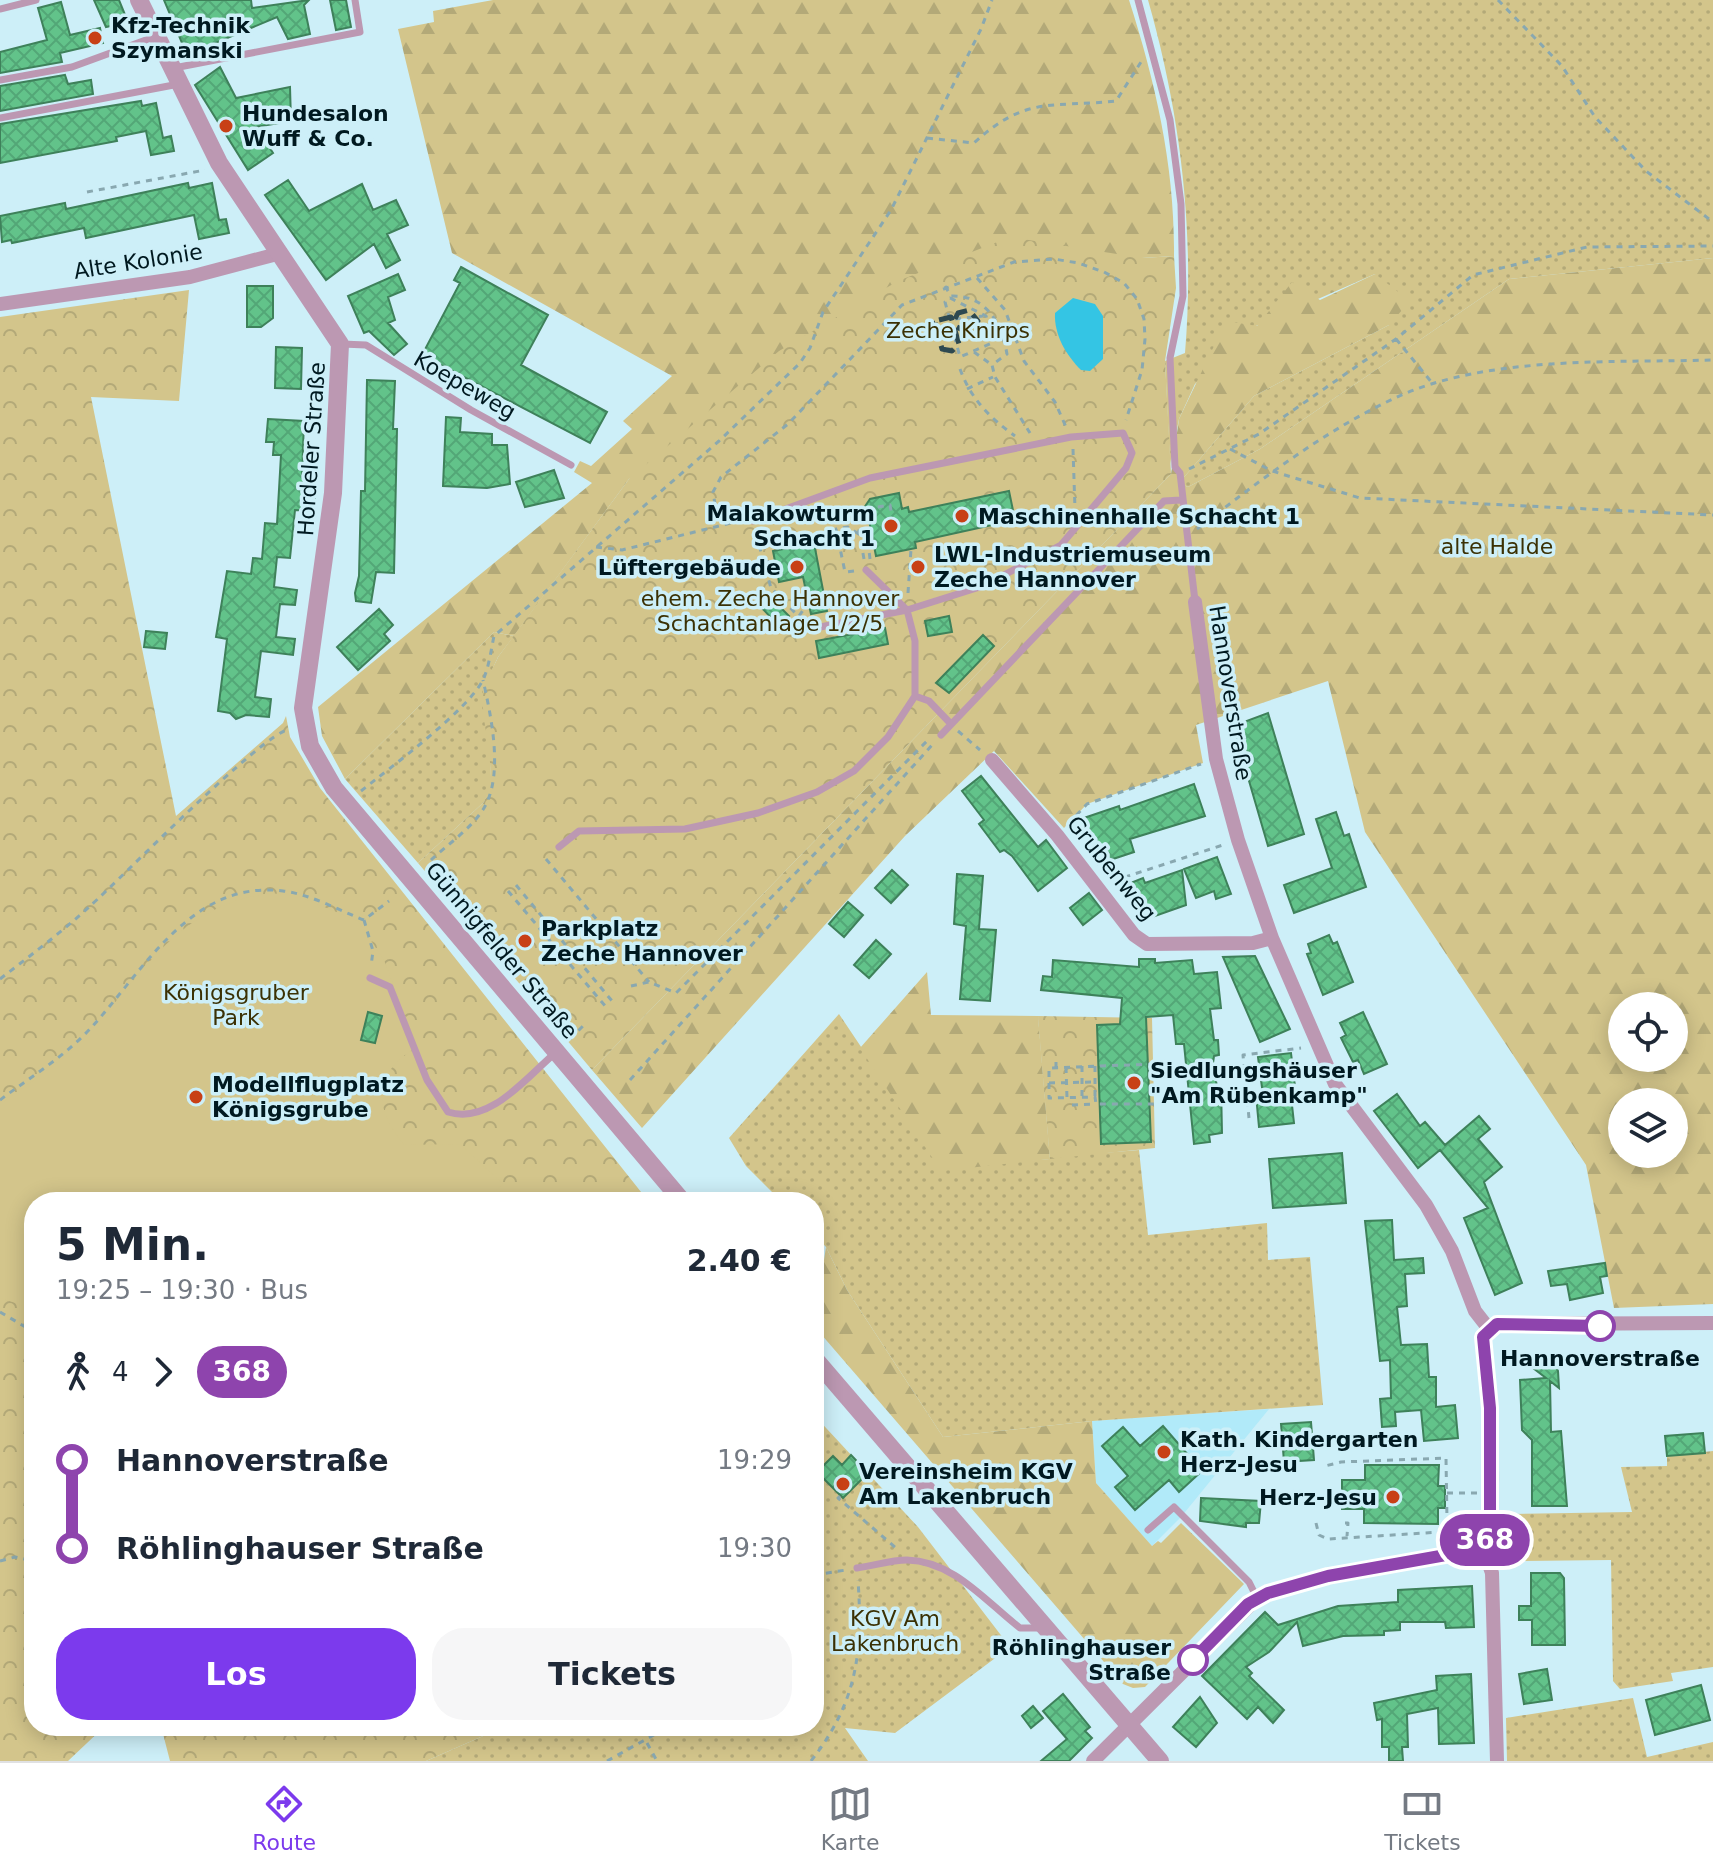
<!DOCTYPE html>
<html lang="de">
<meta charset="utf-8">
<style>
:root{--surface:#fff;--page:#f6f6f7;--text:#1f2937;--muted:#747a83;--line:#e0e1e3;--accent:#7c3aed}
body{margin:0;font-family:"DejaVu Sans",sans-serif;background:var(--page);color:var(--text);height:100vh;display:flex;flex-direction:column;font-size:30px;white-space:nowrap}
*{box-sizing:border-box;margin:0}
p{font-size:26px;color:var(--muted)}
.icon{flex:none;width:44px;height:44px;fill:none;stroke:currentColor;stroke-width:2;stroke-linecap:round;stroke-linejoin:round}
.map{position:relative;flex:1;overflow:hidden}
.side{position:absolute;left:24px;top:1192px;width:800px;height:544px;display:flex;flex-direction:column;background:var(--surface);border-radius:32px;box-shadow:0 4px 20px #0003}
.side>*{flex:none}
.badge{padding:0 16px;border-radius:26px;font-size:28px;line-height:52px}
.buttons{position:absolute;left:1608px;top:992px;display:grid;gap:16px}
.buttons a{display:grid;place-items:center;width:80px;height:80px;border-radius:50%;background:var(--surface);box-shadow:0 4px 20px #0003;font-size:40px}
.map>.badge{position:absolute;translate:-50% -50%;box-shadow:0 0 0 4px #fff}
.legs{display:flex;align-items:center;gap:12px;height:88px;padding:0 32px;font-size:26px}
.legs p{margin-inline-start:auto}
.head{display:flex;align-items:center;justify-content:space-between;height:136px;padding:0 32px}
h1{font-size:44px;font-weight:600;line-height:60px}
.primary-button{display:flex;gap:16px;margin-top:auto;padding:16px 32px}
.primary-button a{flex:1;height:92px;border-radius:32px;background:var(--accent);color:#fff;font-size:32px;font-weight:600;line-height:92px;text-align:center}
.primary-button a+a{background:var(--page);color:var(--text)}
ul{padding:0 32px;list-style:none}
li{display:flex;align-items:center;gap:28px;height:88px;font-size:30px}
li i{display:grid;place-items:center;width:12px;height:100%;margin:0 10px;background:currentColor}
li i::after{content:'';width:20px;height:20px;margin:-10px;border:6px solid;border-radius:50%;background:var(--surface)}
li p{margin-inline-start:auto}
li:first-child i{background:linear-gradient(#0000 50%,currentColor 0)}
li:last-child i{background:linear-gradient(currentColor 50%,#0000 0)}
.dock{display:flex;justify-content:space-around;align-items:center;height:112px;border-top:2px solid var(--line);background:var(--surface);font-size:22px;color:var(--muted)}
.dock a{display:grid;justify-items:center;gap:4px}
.dock .current{color:var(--accent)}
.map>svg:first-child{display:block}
</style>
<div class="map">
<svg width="1713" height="1761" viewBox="0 0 1713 1761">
<defs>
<pattern id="grass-dots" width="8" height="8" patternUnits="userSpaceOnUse" patternTransform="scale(2)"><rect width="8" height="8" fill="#d3c58b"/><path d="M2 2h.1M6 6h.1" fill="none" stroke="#b3a978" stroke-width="1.8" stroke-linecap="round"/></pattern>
<pattern id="forest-firs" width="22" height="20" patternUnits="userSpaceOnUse" patternTransform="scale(2)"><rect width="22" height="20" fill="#d3c58b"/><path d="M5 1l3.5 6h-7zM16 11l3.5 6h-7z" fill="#b3a978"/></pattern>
<pattern id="park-crowns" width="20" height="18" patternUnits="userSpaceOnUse" patternTransform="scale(2)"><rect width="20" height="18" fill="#d3c58b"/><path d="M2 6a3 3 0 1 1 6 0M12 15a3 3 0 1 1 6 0" fill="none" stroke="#b3a978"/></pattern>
<pattern id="building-cross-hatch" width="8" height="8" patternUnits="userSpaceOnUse" patternTransform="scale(2)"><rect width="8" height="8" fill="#62c38a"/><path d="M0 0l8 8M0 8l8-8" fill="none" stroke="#53a777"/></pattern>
</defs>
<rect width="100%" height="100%" fill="#cdeff8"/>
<!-- built -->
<path fill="#b1eaf9" d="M1269,1409L1181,1517L1152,1546L1096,1483L1092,1421Z"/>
<!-- grass -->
<path fill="url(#grass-dots)" d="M1148,0H1713V258L1509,279L1260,449L1188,487L1179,483L1254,396L1389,325L1375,274L1256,326L1195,384L1179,419L1170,464L1165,361L1185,353C1195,233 1181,116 1148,0Z
M494,632L514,636L498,657L483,690L491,749L490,789L484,802L418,863L345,779Z
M839,1014L941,1166L1050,1159L1038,1016L1102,1153L1139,1150L1148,1235L1267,1223L1268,1260L1310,1257L1323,1405L1092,1421L943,1437L847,1290L826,1247L814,1234V1202H782L746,1166L729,1138Z
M814,1415L918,1527L1010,1647L895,1733L845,1728L868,1761H426L506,1726H814Z
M1713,1451V1667L1671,1673L1673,1681L1620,1689L1613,1681L1611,1560L1513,1561L1512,1514L1632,1512L1621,1467L1667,1466V1456Z
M1633,1698L1647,1757L1713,1742V1761H1507L1506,1718Z"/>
<!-- forest -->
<path fill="url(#forest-firs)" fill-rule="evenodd" d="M493,0H1129C1156,84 1175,168 1174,256L1142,258L629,479L514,636L494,632L345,779L322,736L318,707L592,483L574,472L580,461L591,466L632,429L623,421L672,376L452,253L398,29L434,22L433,11Z
M1713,258V1304L1614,1308L1586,1165L1365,832L1328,681L1196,725L1203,763L1087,804L1064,828L994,751L905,836L642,1128L592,1070L1171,474L1179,419L1226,321L1257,326L1292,282L1320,300L1375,274L1410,301L1389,325L1254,396L1179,483L1188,487L1260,449L1509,279ZM1622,1006H1674V1058H1622ZM1622,1102H1674V1154H1622Z
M927,972L931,1015L1038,1016L1050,1159L941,1171L860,1048Z
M826,1247L847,1290L943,1437L1092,1421L1096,1483L1152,1546L1158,1541L1161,1543L1181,1523L1244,1584L1145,1687L1133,1688L1123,1684L814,1326Z"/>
<!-- park -->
<path fill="url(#park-crowns)" d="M1010,237L1142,258L1174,256L1176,288L1165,361L1171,474L592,1070L418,863L484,802C500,765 480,729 483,691C484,681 494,667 498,657L629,479L779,351L898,281Z
M189,290L179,401L91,397L176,816L283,723L286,716L290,737L320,788L649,1202H34V1726H105L68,1761H0V317Z
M1038,1016L1152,1018L1155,1148L1050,1159Z
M161,1726H506L426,1761H170Z"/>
<!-- pitch -->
<path fill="#d3c58b" d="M270,893L298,896L358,921L384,960L417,1047C372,1074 373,1106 404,1145L460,1144L503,1184L484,1202H34V1309L0,1298V1104C28,1084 59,1064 82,1040C145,975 172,908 270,893Z"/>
<!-- water -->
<path fill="#34c5e4" d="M1073,298L1095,304L1103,316V359L1090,371L1081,370C1066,355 1054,335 1055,313Z"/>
<!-- building -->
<path fill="url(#building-cross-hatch)" stroke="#3e815a" stroke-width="2" d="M94,0H119L128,22L106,27Z
M164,0H251L252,8L309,0L304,5L310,34L288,39L277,17L187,55Z
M330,0H346L351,27L336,30Z
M61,2L70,35L100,28L103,43L60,53L62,62L0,73V52L47,40L38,8Z
M220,67L236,98L290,87L291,121L256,127L273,153L248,170L195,85Z
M65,75L68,84L91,80L93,94L0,111V86Z
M141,101L142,106L156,103L163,138L171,136L174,151L151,155L146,131L116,137L117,141L0,163V124Z
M288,180L309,211L362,184L373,210L396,200L408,225L387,234L400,260L386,268L374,244L326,280L265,195Z
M188,183L189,188L212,183L219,220L226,219L229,233L199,239L194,215L86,238L84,228L12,243L11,240L2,242L0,216L65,203L66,209Z
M461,267L548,315L521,365L607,412L590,443L422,355L460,283L454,280Z
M398,274L405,290L388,297L395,320L388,323L407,344L394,355L369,331L364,333L348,296Z
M247,286H273V318L261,327H247Z
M276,347L302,348L301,389L275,388Z
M367,380L395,381L393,429H397L394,573L376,572L371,603L356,601L355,593L359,576L361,491H365Z
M446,417L461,418L460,432L492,434V445H507L510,484L487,488L443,486Z
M268,419L304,421L302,476H316L314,511L295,510L290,558L277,557L274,587L297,590L295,605L280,604L276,637L295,639L293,655L261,651L255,697L271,699L269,717L246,715L236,719L230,713L218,711L227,639L216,637L227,571L251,574L253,558L262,559L265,523L277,524L281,455H273L274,442H266Z
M554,470L564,498L525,507L516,482Z
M1009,491L1015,520L915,542L916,548L876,556L868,515L858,517L870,499L899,493L902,509L908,507L909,512Z
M814,543L827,611L811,614L803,577L779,582L773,551Z
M769,596L789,616L779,626L760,606Z
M379,609L393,625L384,634L390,641L358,670L337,647Z
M949,616L952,632L928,636L925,621Z
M885,628L888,644L819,658L816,641Z
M146,631L167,633L165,649L144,647Z
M983,635L994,646L949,693L936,683Z
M1268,713L1304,834L1268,846L1233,726Z
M981,776L1038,847L1046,840L1067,868L1038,891L1012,856L1004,850L1000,852L979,824L984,820L962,791Z
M1194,784L1205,816L1130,839L1134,852L1098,864L1084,818L1119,806L1120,810Z
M1336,812L1344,836L1349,834L1366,887L1294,913L1284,885L1332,868L1316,819Z
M1217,857L1231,894L1216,899L1214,891L1196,898L1184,869Z
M892,870L908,885L891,903L875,888Z
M1182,870L1186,905L1155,916L1152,907L1138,911L1128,884L1143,878L1145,883Z
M957,874L983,876L979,929L996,930L990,1001L960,999L966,926L954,924Z
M1089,893L1102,910L1083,925L1070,908Z
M848,902L863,915L844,937L829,924Z
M1329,935L1333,944L1337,942L1353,982L1323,995L1307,954L1311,953L1308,944Z
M876,940L891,954L869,978L854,965Z
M1255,956L1290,1029L1260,1042L1223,957Z
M1139,959H1155V963L1192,960L1194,974L1217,972L1221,1008L1210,1009L1214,1040H1218L1219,1055L1214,1056L1213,1063L1217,1087L1221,1086L1222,1133L1209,1135L1210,1142L1194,1144L1184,1044H1176L1173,1015L1146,1017L1151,1142L1101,1144L1097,1025L1120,1024L1122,998L1041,990L1043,976L1052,977L1053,960L1139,967Z
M368,1012L382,1016L375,1043L361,1040Z
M1363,1012L1387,1064L1364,1074L1358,1060L1353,1062L1341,1038L1346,1035L1340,1023Z
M1291,1053L1296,1095L1291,1096L1294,1123L1259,1127L1256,1095H1263L1258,1057Z
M1397,1094L1420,1126L1425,1122L1445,1145L1479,1116L1490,1129L1478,1139L1502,1167L1484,1182L1522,1283L1495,1295L1464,1218L1488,1208L1440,1150L1418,1168L1374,1111Z
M1342,1153L1346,1203L1273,1208L1269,1159Z
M1392,1220L1394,1260L1423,1258L1424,1273L1405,1274L1407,1306L1397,1307L1401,1345L1427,1344L1429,1377H1436V1407L1455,1405L1458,1438L1424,1441L1421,1410L1395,1412L1396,1426L1382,1427L1380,1399L1391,1398L1390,1360L1380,1361L1365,1221Z
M1605,1263L1607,1276L1600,1277L1603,1293L1570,1300L1567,1284L1551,1286L1548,1271Z
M1551,1354L1558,1371L1559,1388L1550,1381L1551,1432L1561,1431L1567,1506H1532V1440L1522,1430L1520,1380L1546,1378L1529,1365V1355Z
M1311,1422L1314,1460L1284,1462L1281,1424Z
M1163,1426L1202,1471L1179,1492L1169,1480L1135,1510L1115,1487L1128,1476L1102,1446L1123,1427L1140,1446Z
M1703,1433L1705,1453L1667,1456L1665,1436Z
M851,1455L868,1473L843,1498L817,1472L833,1456L842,1465Z
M1365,1465H1439L1438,1486H1445V1508H1438V1524L1364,1523V1509H1342V1480H1365Z
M1201,1498L1261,1501L1259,1523H1246V1527L1200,1521Z
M1531,1573H1560L1564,1578L1565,1645H1532V1620H1519V1606H1531Z
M1472,1586L1474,1627L1446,1628L1445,1622H1400V1630L1384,1631V1635L1343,1636L1303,1646L1297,1622L1269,1652L1246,1667L1252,1673L1249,1676L1284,1710L1273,1723L1258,1707L1247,1719L1202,1676L1265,1612L1278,1625L1338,1606L1398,1602V1590Z
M1547,1669L1552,1700L1524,1704L1519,1674Z
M1471,1674L1474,1743L1439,1744L1438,1708L1407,1714L1408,1747H1402L1403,1761H1389V1747H1382V1719L1377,1720L1374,1703L1437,1690L1436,1676Z
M1701,1685L1710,1720L1655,1735L1646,1700Z
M1063,1694L1090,1727L1085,1731L1092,1738L1069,1761H1041L1067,1739L1043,1711Z
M1200,1697L1217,1723L1196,1747L1173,1727Z
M1033,1706L1043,1718L1031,1728L1022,1716Z"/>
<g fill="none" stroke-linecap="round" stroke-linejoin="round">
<!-- path -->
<path stroke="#89a8b0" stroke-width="3" stroke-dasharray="6 6" stroke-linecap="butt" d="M1498,0L1562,66L1595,117L1646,171L1713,222
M927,138L974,143C1026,95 1052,108 1116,101L1141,62
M87,192L205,170
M977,278L1005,310L1024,361L1055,402L1066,427
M945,286L951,296C986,295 1001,322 1007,354L992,365L995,377L1030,433
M950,298L986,316L994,342L960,357L945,302Z
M955,319L983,316
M957,327H989
M1396,339L1433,384
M974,352L992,365
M960,369C971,399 989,417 1015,436
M967,389L993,377
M1073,449L1075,509
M1230,449L1272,471L1360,498L1713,515
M1189,469L1259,434L1396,339L1473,275L1587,247L1713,246
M743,521L735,522L716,510L713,492L721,477L788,424L902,305L1014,262L1054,259L1078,263L1104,272L1124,283L1137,299L1144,319L1145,339L1142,370L1126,420
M1197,529C1259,481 1324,431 1395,398C1487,355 1613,363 1713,360
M756,534L771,588L802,620
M596,547L622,550L735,522
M864,559L857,520L865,519
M870,559L865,517L871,508L890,505L891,511
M763,562L775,561
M854,571L845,572L836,529L848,527L860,535
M908,593L911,549
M799,616L808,603
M958,731L980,750
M361,791C391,767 467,711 483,680C489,667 491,650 494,636L719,441L800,363L810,348L823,312L891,210L981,29L992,0
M1068,824L1087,804L1201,764
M546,859L649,982
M431,860C447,845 472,828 484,808C504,774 491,716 483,680
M1113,881L1223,845
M516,885L612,1001
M508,891L606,1007
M364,920L373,951L371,966
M0,979C31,955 62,932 90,906C122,878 262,733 290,729
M631,986L649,982L676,993L929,739
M570,1039L587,1022
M1154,1064L1049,1068V1098L1095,1097L1096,1104H1156
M1082,1066V1097
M1095,1066V1097
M1066,1067L1067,1098
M1056,1068V1059
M630,1080L933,744
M1049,1083L1096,1082
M0,1100C29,1078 61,1059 87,1032C141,976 189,879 283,891C310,894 338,910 364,920L389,901
M1072,1105L1096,1104
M1249,1118L1243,1055L1301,1048
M0,1312L34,1332
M1447,1493H1478
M840,1496L838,1498L896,1548
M1316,1523L1319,1535L1328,1539L1441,1532L1447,1521L1446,1458L1341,1462L1325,1466
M1345,1523H1348L1347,1536
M0,1561L15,1557L34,1561
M814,1575L846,1570
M647,1743L657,1761
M607,1761L670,1726
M811,1761C857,1702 863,1653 858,1580"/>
<!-- service -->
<path stroke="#bc98b2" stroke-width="7" d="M1138,0L1170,120L1181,204L1183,296L1170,358L1175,467L1180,473L1195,601
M0,9L36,0
M174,68L360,32L355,0
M0,80L72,67L154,37
M0,118L179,84
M342,344L366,345L471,410L571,465
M753,521L870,478L1071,437L1123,433L1132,453L1126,468L1061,545L983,586L907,610L810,629
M915,696L929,701L951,724
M941,735L1164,501L1181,500
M559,847L579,831L685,829L758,813L817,792L854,771L888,737L915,696V641L907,610L866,570
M370,978L390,987L427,1080L448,1112C489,1125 525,1079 554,1054
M1148,1530L1174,1507L1249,1582L1257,1598
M857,1568C873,1566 891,1560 907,1560C954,1561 986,1602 1020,1628H1044"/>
<!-- minor -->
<path stroke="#bc98b2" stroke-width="14" d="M0,304L190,277L281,253
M1195,602L1216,759L1238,840L1272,938L1335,1084L1426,1205L1452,1251L1475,1311L1489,1329
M992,760L1057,835L1134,935L1147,944L1253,943L1272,938
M1489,1329L1497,1324L1713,1323
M1482,1545C1503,1509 1485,1383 1483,1337L1489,1329
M1482,1545L1492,1573L1497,1761
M1093,1761L1257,1598L1328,1576L1474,1550L1482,1545"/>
<!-- tertiary -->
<path stroke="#bc98b2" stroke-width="18" d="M139,0L219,163L340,344L333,493L303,708L310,746L334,788L683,1202
M814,1358L1160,1761"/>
<!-- rail -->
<path stroke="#2e4950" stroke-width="5" stroke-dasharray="16 8" stroke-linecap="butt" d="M955,319L958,313L969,310L978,321L974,332L968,333L957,327
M939,320L951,317L959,344L952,351L942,349L935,323L940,321"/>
</g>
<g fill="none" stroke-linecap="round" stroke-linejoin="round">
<!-- line-1 casing -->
<g stroke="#fff" stroke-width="18">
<path id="line-1" d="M1193,1660L1248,1604L1268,1593L1328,1576L1474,1550L1482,1545L1490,1526V1408L1483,1337L1497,1324L1600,1326"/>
</g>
<!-- line-1 -->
<use href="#line-1" stroke="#8e44ad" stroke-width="12"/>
</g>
<!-- markers -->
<g fill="#c84016" stroke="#cdeff8" stroke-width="3">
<circle cx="95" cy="38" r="8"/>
<circle cx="226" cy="126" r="8"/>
<circle cx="962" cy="516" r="8"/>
<circle cx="891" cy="526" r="8"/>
<circle cx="797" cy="567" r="8"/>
<circle cx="918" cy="567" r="8"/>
<circle cx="525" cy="941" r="8"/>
<circle cx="1134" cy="1083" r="8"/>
<circle cx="196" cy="1097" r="8"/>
<circle cx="1164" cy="1452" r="8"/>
<circle cx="843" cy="1484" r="8"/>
<circle cx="1393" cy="1497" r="8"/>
</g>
<g fill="#fff" stroke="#8e44ad" stroke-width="4">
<circle cx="1600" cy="1326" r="14"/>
<circle cx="1193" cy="1660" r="14"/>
</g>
<g text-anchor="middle" stroke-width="7" stroke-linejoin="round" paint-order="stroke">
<!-- poi labels -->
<g font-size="22" font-weight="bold" fill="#001920" stroke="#cdeff8" text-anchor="start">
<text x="111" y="33">Kfz-Technik<tspan x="111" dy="25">Szymanski</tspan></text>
<text x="242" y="121">Hundesalon<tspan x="242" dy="25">Wuff &amp; Co.</tspan></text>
<text x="875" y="521" text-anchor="end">Malakowturm<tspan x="875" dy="25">Schacht 1</tspan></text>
<text x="978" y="524">Maschinenhalle Schacht 1</text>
<text x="934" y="562">LWL-Industriemuseum<tspan x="934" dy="25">Zeche Hannover</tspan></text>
<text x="781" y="575" text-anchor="end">Lüftergebäude</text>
<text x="541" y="936">Parkplatz<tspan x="541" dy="25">Zeche Hannover</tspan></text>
<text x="1150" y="1078">Siedlungshäuser<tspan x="1150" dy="25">"Am Rübenkamp"</tspan></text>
<text x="212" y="1092">Modellflugplatz<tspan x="212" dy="25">Königsgrube</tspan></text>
<text x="1180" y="1447">Kath. Kindergarten<tspan x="1180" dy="25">Herz-Jesu</tspan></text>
<text x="859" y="1479">Vereinsheim KGV<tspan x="859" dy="25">Am Lakenbruch</tspan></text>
<text x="1377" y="1505" text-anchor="end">Herz-Jesu</text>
</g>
<!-- street labels -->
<g font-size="22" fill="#001920" stroke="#cdeff8">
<text transform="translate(138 261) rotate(-9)" y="8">Alte Kolonie</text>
<text transform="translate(465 385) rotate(30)" y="8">Koepeweg</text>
<text transform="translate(311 449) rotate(-86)" y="8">Hordeler Straße</text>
<text transform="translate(1231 693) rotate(81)" y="8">Hannoverstraße</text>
<text transform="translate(1112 868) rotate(51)" y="8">Grubenweg</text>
<text transform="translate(502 950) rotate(50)" y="8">Günnigfelder Straße</text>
</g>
<!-- park labels -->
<g font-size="22" fill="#3b3104" stroke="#cdeff8">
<text x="958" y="338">Zeche Knirps</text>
<text x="1497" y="554">alte Halde</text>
<text x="770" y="606">ehem. Zeche Hannover<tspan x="770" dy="25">Schachtanlage 1/2/5</tspan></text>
<text x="236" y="1000">Königsgruber<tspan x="236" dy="25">Park</tspan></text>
<text x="895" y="1626">KGV Am<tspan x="895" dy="25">Lakenbruch</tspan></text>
</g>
<!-- stop labels -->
<g font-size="22" font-weight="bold" fill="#001920" stroke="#cdeff8">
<text x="1600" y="1366">Hannoverstraße</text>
<text x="1171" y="1655" text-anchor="end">Röhlinghauser<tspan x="1171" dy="25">Straße</tspan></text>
</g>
</g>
</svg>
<div class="buttons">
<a><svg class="icon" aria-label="locate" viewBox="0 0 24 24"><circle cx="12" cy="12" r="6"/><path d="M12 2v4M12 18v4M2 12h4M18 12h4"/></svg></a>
<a><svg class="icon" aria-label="layers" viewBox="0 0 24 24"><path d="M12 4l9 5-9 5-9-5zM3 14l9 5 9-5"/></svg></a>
</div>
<b class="badge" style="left:1485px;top:1540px;background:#8e44ad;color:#fff">368</b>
<section class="side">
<div class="head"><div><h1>5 Min.</h1><p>19:25 – 19:30 · Bus</p></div><b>2.40 €</b></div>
<div class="legs"><svg class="icon" aria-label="walk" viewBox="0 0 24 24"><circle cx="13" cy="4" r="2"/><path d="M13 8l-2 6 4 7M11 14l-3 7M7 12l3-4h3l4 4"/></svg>4<svg class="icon" aria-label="forward" viewBox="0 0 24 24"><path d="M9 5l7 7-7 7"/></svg><b class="badge" style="background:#8e44ad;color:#fff">368</b></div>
<ul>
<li><i style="color:#8e44ad"></i><b>Hannoverstraße</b><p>19:29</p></li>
<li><i style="color:#8e44ad"></i><b>Röhlinghauser Straße</b><p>19:30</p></li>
</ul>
<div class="primary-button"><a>Los</a><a>Tickets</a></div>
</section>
</div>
<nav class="dock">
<a class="current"><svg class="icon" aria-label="directions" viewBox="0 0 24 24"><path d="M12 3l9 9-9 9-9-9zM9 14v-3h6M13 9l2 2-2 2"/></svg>Route</a>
<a><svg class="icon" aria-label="map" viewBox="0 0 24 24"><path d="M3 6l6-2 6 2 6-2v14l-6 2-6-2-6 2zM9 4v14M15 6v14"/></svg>Karte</a>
<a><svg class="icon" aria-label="tickets" viewBox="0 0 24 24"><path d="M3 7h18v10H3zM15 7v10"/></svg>Tickets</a>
</nav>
